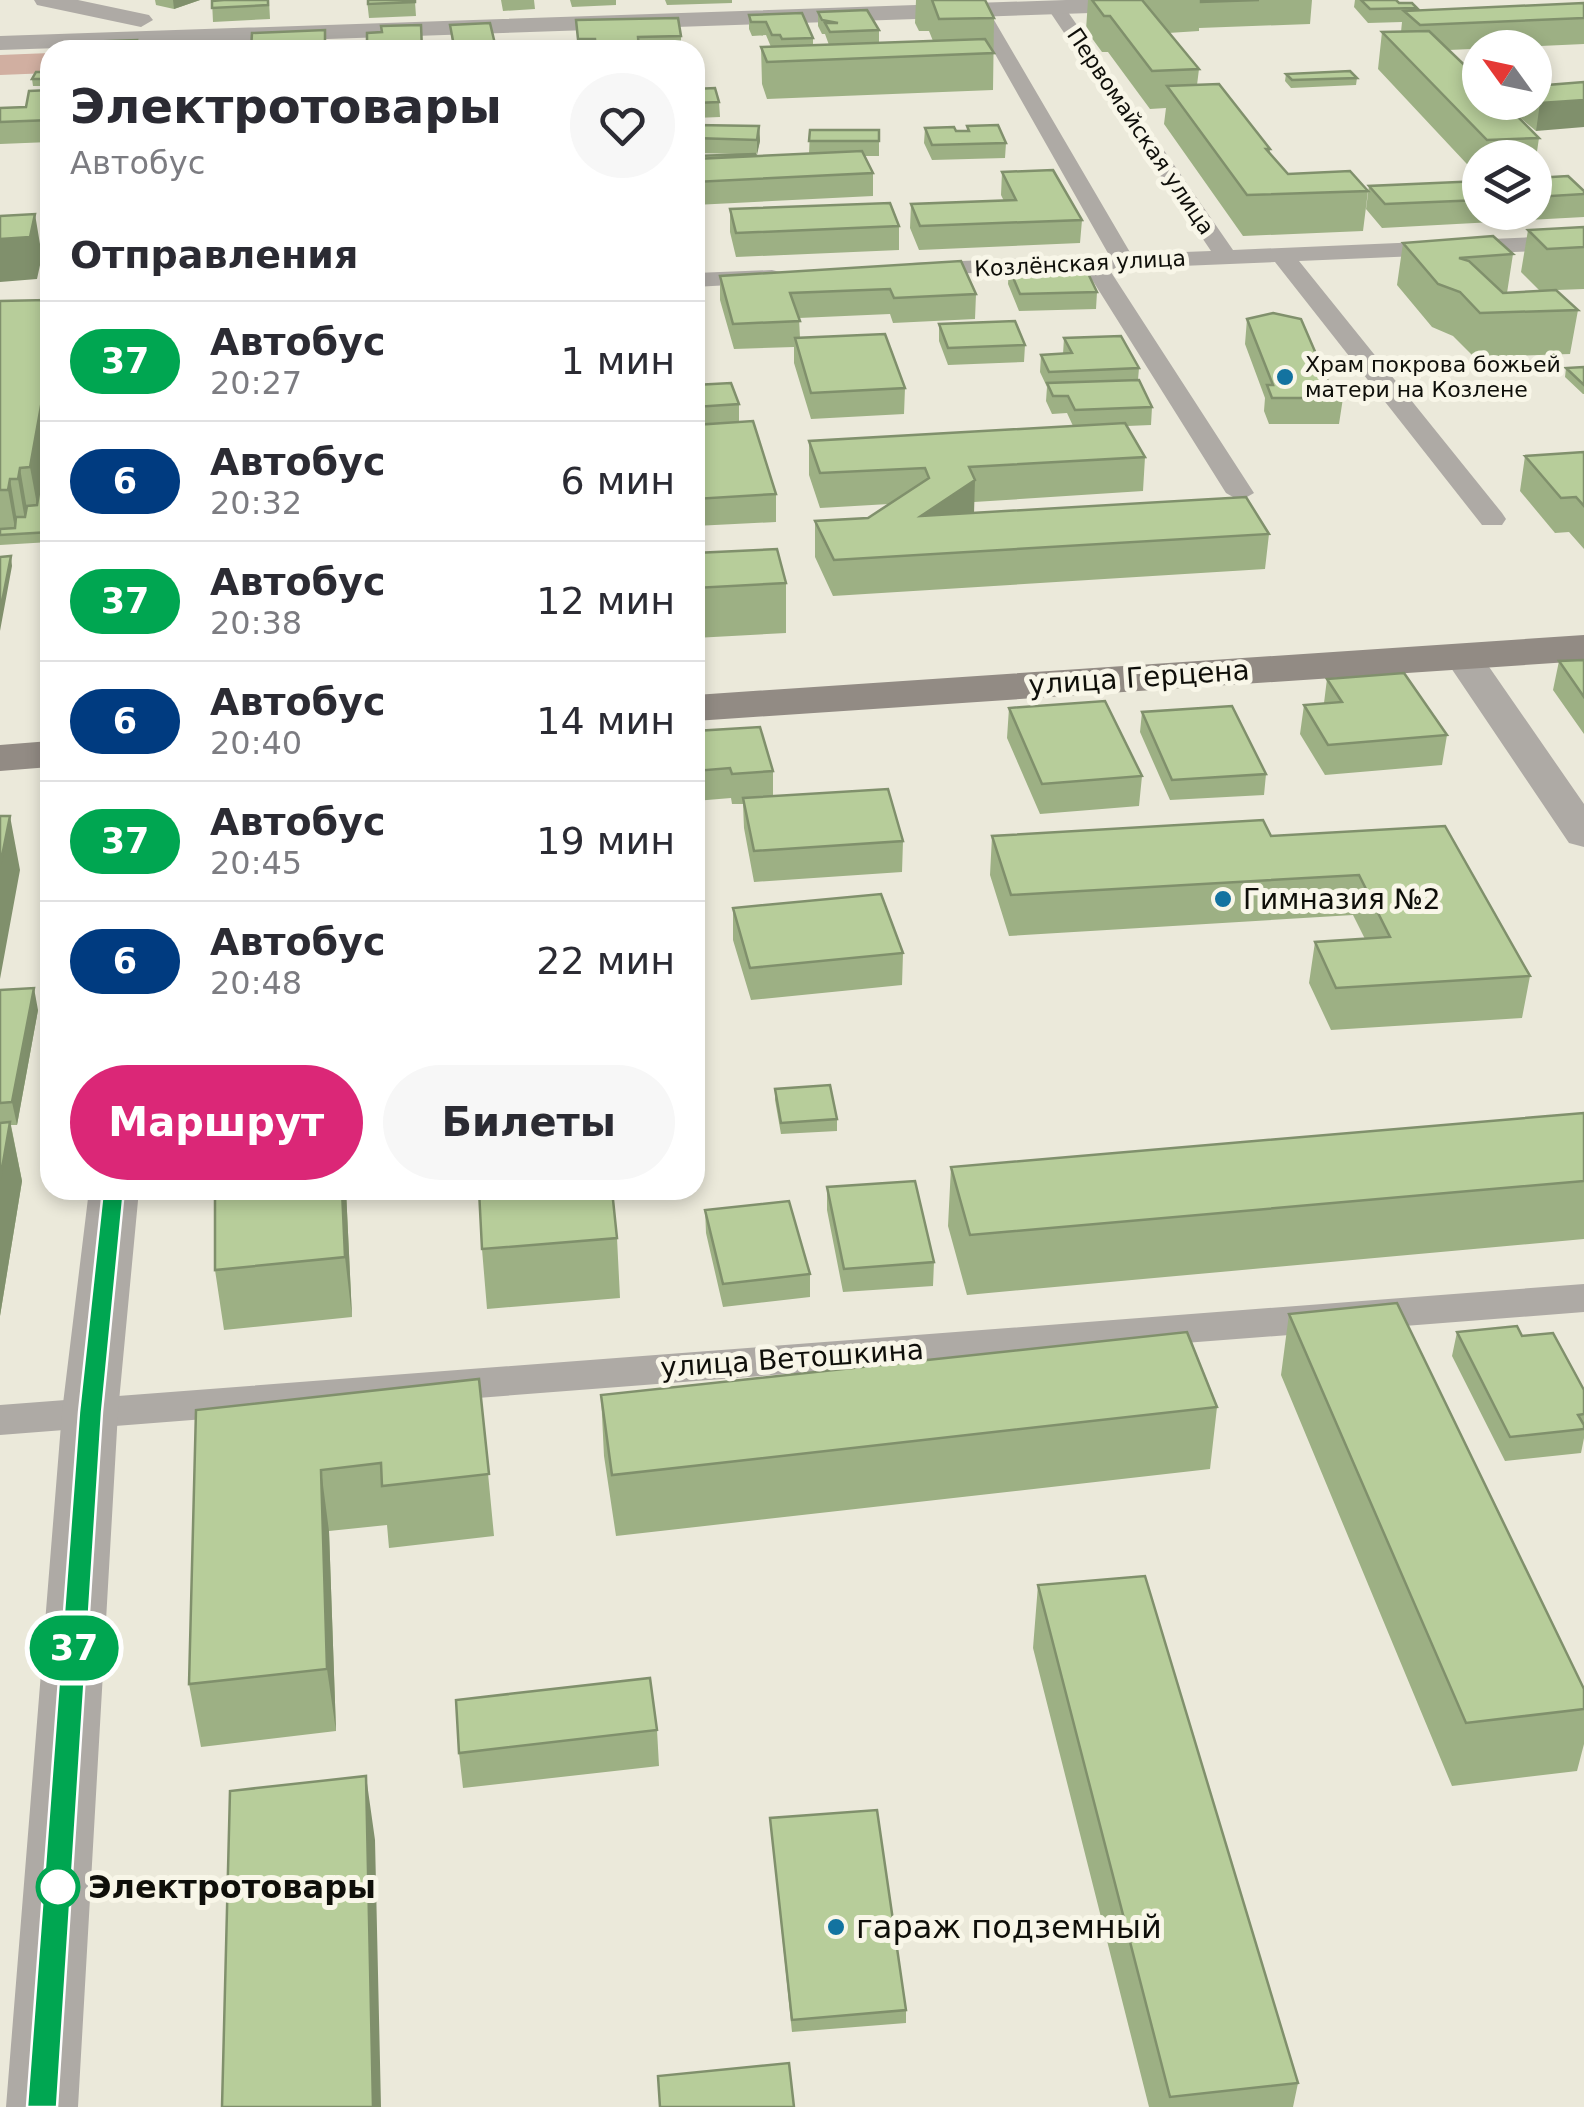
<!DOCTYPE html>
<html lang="ru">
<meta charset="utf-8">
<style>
:root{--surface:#fff;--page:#f7f7f7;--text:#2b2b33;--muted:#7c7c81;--line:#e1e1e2;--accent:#db2777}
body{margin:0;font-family:"DejaVu Sans",sans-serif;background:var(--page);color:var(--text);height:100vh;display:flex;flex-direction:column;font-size:38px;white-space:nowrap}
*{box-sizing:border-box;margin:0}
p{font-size:32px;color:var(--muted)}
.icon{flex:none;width:55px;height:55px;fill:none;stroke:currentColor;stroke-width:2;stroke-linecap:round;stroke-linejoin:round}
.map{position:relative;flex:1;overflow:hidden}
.details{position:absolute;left:40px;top:40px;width:665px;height:1160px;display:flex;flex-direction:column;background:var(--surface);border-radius:30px;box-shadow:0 5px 15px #0003}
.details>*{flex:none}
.badge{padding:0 20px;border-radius:32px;font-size:35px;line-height:65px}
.needle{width:65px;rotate:303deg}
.tools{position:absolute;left:1462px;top:30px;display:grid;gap:20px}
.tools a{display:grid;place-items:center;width:90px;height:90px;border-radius:50%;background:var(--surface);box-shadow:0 5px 15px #0003;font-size:50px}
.map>.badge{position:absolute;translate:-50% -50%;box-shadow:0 0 0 5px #fff}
h2{padding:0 30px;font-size:38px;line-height:90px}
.round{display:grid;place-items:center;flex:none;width:105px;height:105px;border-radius:52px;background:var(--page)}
.head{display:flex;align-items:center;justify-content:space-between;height:170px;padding:0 30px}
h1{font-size:48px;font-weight:600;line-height:75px}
.action{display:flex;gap:20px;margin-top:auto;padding:20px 30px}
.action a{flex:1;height:115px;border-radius:60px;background:var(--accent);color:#fff;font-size:40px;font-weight:600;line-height:115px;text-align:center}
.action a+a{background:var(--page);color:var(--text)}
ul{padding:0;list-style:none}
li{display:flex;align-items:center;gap:30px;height:120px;padding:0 30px;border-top:2px solid var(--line)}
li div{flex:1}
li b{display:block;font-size:38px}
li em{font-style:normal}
li .badge{min-width:110px;font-weight:700;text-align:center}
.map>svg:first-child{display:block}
</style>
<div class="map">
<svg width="1584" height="2107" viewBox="0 0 1584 2107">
<rect width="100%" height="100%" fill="#ebe9da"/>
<!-- green -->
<path fill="#d1afa1" d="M50,53V73L0,75V55Z"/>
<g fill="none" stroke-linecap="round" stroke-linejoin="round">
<!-- minor -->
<path fill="#aeaaa5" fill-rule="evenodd" d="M1055,1L1061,2L1233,250L1584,235V249L1299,261L1502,513L1506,519L1502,525H1482L1275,262L1109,269L1254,493L1240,501L1226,493L1086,270L904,275L900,270L904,265L912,263L1109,255L969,8L978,3L987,8L1131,254L1211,251L1046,6Z
M772,270L780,272L784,277L780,282L695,287V273Z
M50,303V317L0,318V304Z
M1584,1284V1312L0,1435V1405Z"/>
<!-- tertiary -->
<path fill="#aeaaa5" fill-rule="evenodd" d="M34,0H78L149,15L153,20L141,27L37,5Z
M1066,0H1280L1269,7L0,50V36Z
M1462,645L1476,648L1584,804V847L1569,843L1443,656L1448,648Z
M89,1190H139L118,1412L78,2107H6L62,1412Z"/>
<!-- secondary -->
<path fill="#928b84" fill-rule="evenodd" d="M1584,635V661L695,721V695Z
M50,741V767L0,771V745Z"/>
</g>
<!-- wall -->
<path fill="#9db084" d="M155,0H200L174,9L156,5Z
M269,0L270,19L213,22L212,1Z
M367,0L415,2L416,16L369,18Z
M501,0H534L535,9L503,11Z
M570,0H616V5L572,7Z
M665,0H732V3L667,5Z
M916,0H985L994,18L993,90L767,99L762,84L761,47H771L766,35L752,36L749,29V15L813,38V45H829L825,34H822L818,26V12L879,30V43L933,41L929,31H919L915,23Z
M1088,0H1312L1310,24L1199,28V31L1168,33L1199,69L1197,85L1270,149V153L1288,174L1368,191L1363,231L1243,236L1164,124L1166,108L1150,109L1108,52H1102L1086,30Z
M1355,0H1396L1399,3L1417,8L1416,11L1584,3V44L1449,50L1539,138L1535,165V158H1480V178L1378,69L1382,32H1401L1402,22L1368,23L1354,7Z
M576,20L681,36V50H578Z
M450,25L495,44L496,50H453Z
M50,72L49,86H33L32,79Z
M1286,74L1357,78L1356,85L1291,88L1285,81Z
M1584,82L1536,131L1517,115L1519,102H1535V86Z
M695,89L719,102L720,117L695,118Z
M50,90V142L0,144V108L26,107Z
M695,125L759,126L760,141L756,156L809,154L810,130H879V156H865L873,173V196L695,205V156L737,154L695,153Z
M967,126L1006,143L1005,158L932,160L924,143L925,128L967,131Z
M1002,172L1082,220L1080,243L919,250L910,228L911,204L1004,201L1001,195Z
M1535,178L1584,191V217L1382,228L1366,209L1369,186L1480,181V212H1535Z
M695,205L702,232L703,256H695Z
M730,209L899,226V250L736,257L730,232Z
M1584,227V289L1557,290L1578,310L1570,354L1474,357L1453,336L1432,327L1397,285L1403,243L1513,254L1507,293L1540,291L1521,272L1528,230Z
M1009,268L1097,292L1096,309L1019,311L1008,284Z
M720,276L976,294L975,319L893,323L890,314L799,318L800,338L905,388L904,414L811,419L794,363V347L734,349L720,300Z
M0,301L50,310V542L0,545Z
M1247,319L1329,384L1343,398L1339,424H1269L1264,411L1265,398L1245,344Z
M939,324L1025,345L1024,362L948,365L939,341Z
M1064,338L1139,368L1138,380L1152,407L1151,425L1127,426L1145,457L1143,491L974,502V513L1269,534L1265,569L833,596L815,557V521L868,518L889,504L820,508L809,475V441L1073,426L1067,413L1052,414L1046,401L1047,387L1040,372L1041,355L1063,354Z
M1584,367V394H1583L1565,377L1566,368Z
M695,385L739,404V422L776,494V522L695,526Z
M1584,452V549L1569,532L1555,533L1520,491L1525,456Z
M695,553L786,583V633L695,638Z
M1584,660V734L1553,690L1559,661Z
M1327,679L1447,735L1442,765L1325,775L1300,734L1304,705L1324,703Z
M1009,708L1142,776L1139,806L1040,814L1007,738Z
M1142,712L1266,774L1264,795L1170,800L1140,732Z
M695,731L773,771V796L903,841L902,872L754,882L744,828L743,804H732L731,798L695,801Z
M1445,826L1530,976L1522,1018L1331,1030L1309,983L1315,942L1365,939L1353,915L1009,936L990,875L992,836H1271Z
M733,908L903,953L902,985L751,1000L733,940Z
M0,990L38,1010L17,1125H11L22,1181L0,1316Z
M775,1089L837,1119V1131L781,1134L775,1100Z
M1584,1113V1239L967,1295L948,1226L951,1167Z
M827,1187L934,1262L933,1286L843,1292L827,1210Z
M215,1190H346L352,1317L224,1330L215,1270Z
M705,1210L810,1274V1297L723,1307L706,1233Z
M617,1238L620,1298L487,1309L482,1249Z
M1289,1314L1584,1709V1744L1577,1771L1452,1786L1281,1375Z
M1457,1332L1522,1336L1584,1390V1438L1581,1453L1505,1461L1452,1356Z
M479,1379L494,1536L389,1548L387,1525L329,1531L336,1731L201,1747L189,1684L196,1410Z
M601,1395L1217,1407L1210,1469L616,1536L604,1456Z
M1038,1585L1298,2083L1293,2107H1149L1033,1648Z
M657,1730L659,1766L463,1788L459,1753Z
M770,1818L906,2010V2023L792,2032Z"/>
<!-- shaded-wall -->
<path fill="#80906c" d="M173,0H200L174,9Z
M1584,100V127L1536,131L1540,103Z
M759,126L760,141L757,155V140Z
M35,214L42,256L37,279L0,282V239Z
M50,356V445L39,515L30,467Z
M20,468L28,515L26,526L18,479Z
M10,479L18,527L16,534L8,490Z
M975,480L974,514L921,516Z
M11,556L12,566L0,631V612Z
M10,816L20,870L0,979V866Z
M34,988L38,1010L17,1125L12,1102Z
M10,1122L22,1181L0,1316V1180Z
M342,1190H346L352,1317L345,1257Z
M321,1470L329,1531L336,1731L327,1669Z
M366,1776L375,1840L381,2107H373Z"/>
<!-- building -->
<path fill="#b7cd9a" stroke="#80906c" stroke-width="2.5" d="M224,0H268V5L212,8V1Z
M368,0H415V2L368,4Z
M932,0H985L994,18L939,19Z
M1092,0H1142L1199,69L1152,71L1110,16H1104Z
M1201,0H1259L1201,2Z
M1361,0H1396L1399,3H1412L1417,8L1370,9Z
M1584,3V18L1420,25L1404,11Z
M867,10L879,30L830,32L825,23H838L822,20L818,12Z
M802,13L813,38L782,39L780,35H772L766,22H751L749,15Z
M678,18L681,36L638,37L639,50H596L595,39H578L576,20Z
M490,23L495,44L454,46L450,25Z
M421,25L422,50H367V33L382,32L381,26Z
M325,30V50H251L252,33Z
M1429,31L1480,80V102H1503L1539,138L1487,140L1382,32Z
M985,39L994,53L767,62L761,47Z
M137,40L135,50H81L83,42Z
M1350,71L1357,78L1292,80L1286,74Z
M36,72H50V75L48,79H32Z
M1584,82V100L1540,103L1535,99V86Z
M1219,84L1270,149H1266L1288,174L1350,171L1368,191L1247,195L1167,86Z
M715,88L719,102L695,103V89Z
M50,90V120L0,122V108L26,107L29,91Z
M695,125L759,126L757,140L695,138Z
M998,125L1006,143L932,145L925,128L954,127L956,131H969L967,126Z
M810,130H879V141H809Z
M862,151L873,173L695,182V159Z
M755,154L756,156L695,159V156Z
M1053,170L1082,220L920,226L911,204L1016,200L1002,172Z
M1568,176L1584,191V194L1535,197V178Z
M1480,181V200L1385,204L1369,186Z
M890,203L899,226L736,233L730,209Z
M695,205L702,232L695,233Z
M35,214L30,237L0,239V216Z
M1584,227V247L1547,249L1528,230Z
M1493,236L1513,254L1459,258L1469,261L1503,293L1556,290L1578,310L1480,313L1460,292L1438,284L1403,243Z
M961,261L976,294L894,298L890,289L790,293L800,321L733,324L720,276Z
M1084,265L1097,292L1020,294L1009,268Z
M47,300L45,311L50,310V356L30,467L20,468L18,479H10L8,490H0V301Z
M1273,313L1301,319L1329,384H1337L1343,398H1272L1267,385H1273L1247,319Z
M1015,321L1025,345L948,348L939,324Z
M885,334L905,388L811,393L795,338Z
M1121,336L1139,368L1049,372L1041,355L1072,353L1064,338Z
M1584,367V385L1566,368Z
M1139,380L1152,407L1075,410L1068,396H1053L1047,383Z
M731,383L739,404L695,407V385Z
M753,421L776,494L695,499V482L699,481L695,467V425Z
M1125,423L1145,457L969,467L975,480L921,516L1246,497L1269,534L834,560L815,521L868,518L929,478L925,468L820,473L809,441Z
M50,427V532L0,535V529L15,528L16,517H25L27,506L37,505Z
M1584,452V506L1576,497L1561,498L1525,456Z
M777,549L786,583L695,588V553Z
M11,556L0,612V557Z
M1584,660V697L1559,661Z
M1404,673L1447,735L1328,745L1304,705L1342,702L1327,679Z
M1105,701L1142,776L1042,784L1009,708Z
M1232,706L1266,774L1172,780L1142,712Z
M760,727L773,771L732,774L730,768L695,771V731Z
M888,789L903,841L754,851L743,798Z
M0,816H10L0,866Z
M1263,820L1271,836L1445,826L1530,976L1336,988L1315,942L1390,937L1359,875L1011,895L992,836Z
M881,894L903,953L750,968L733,908Z
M34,988L12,1102L0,1103V990Z
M830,1085L837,1119L781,1123L775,1089Z
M1584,1113V1181L970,1235L951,1167Z
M10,1122L0,1180V1123Z
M915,1181L934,1262L844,1269L827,1187Z
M215,1190H342L345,1257L215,1270Z
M479,1190H612L617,1238L482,1249Z
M789,1201L810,1274L723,1284L705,1210Z
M1397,1303L1584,1689V1709L1466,1723L1289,1314Z
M1517,1326L1522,1336L1553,1333L1584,1390V1414L1578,1415L1584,1425V1429L1510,1437L1457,1332Z
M1187,1332L1217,1407L612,1475L601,1395Z
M479,1379L489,1474L382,1486L381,1463L321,1470L327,1669L189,1684L196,1410Z
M1145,1576L1298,2083L1170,2097L1038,1585Z
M650,1678L657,1730L459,1753L456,1700Z
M366,1776L373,2107H222L230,1791Z
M877,1810L906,2010L792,2020L770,1818Z
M789,2063L794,2107H660L658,2076Z"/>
<!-- line -->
<path fill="#00a651" stroke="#fff" stroke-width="2.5" d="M113,1183L124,1190L102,1412L57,2107H27L79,1412L103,1190Z"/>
<!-- markers -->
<g fill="#1373a0" stroke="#f8f6e8" stroke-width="4">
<circle cx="1285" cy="377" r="10"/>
<circle cx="1223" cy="899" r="10"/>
<circle cx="836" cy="1927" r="10"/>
</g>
<circle fill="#fff" stroke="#00a651" stroke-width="5" cx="58" cy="1887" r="20"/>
<g text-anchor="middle" stroke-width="10" stroke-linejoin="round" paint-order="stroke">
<!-- far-street labels -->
<g font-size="22" fill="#0f0f0a" stroke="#f8f6e8">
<text transform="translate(1141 131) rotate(56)" y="8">Первомайская улица</text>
<text transform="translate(1080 263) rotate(-3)" y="8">Козлёнская улица</text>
</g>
<!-- far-poi labels -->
<g font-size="22" fill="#0f0f0a" stroke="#f8f6e8" text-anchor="start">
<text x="1305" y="372">Храм покрова божьей<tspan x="1305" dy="25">матери на Козлене</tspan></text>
</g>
<!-- street labels -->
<g font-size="28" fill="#0f0f0a" stroke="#f8f6e8">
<text transform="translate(1139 677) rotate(-4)" y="10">улица Герцена</text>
<text transform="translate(792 1358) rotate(-4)" y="10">улица Ветошкина</text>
</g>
<!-- poi labels -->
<g font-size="28" fill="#0f0f0a" stroke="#f8f6e8" text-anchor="start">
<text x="1243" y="909">Гимназия №2</text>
</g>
<!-- near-stop labels -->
<g font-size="32" font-weight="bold" fill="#0f0f0a" stroke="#f8f6e8" text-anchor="start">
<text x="88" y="1898">Электротовары</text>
</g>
<!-- near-poi labels -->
<g font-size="32" fill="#0f0f0a" stroke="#f8f6e8" text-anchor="start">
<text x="856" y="1938">гараж подземный</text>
</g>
</g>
</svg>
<div class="tools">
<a><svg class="needle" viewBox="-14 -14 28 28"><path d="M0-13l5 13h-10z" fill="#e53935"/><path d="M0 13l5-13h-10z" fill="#7c7c81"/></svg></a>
<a><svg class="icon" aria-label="layers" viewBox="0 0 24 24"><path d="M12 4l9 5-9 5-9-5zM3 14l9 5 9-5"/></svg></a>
</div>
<b class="badge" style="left:74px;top:1648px;background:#00a651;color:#fff">37</b>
<section class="details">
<div class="head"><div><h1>Электротовары</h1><p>Автобус</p></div><a class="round"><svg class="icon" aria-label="heart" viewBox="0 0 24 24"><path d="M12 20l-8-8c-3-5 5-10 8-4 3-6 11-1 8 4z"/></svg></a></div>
<h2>Отправления</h2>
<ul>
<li><span class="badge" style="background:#00a651;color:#fff">37</span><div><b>Автобус</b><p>20:27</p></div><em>1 мин</em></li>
<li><span class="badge" style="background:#003b80;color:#fff">6</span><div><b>Автобус</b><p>20:32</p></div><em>6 мин</em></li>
<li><span class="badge" style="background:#00a651;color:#fff">37</span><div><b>Автобус</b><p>20:38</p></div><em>12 мин</em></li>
<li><span class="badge" style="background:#003b80;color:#fff">6</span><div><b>Автобус</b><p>20:40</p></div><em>14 мин</em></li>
<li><span class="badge" style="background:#00a651;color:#fff">37</span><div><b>Автобус</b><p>20:45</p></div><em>19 мин</em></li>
<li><span class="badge" style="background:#003b80;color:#fff">6</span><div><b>Автобус</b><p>20:48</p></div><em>22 мин</em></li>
</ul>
<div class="action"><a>Маршрут</a><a>Билеты</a></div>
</section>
</div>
